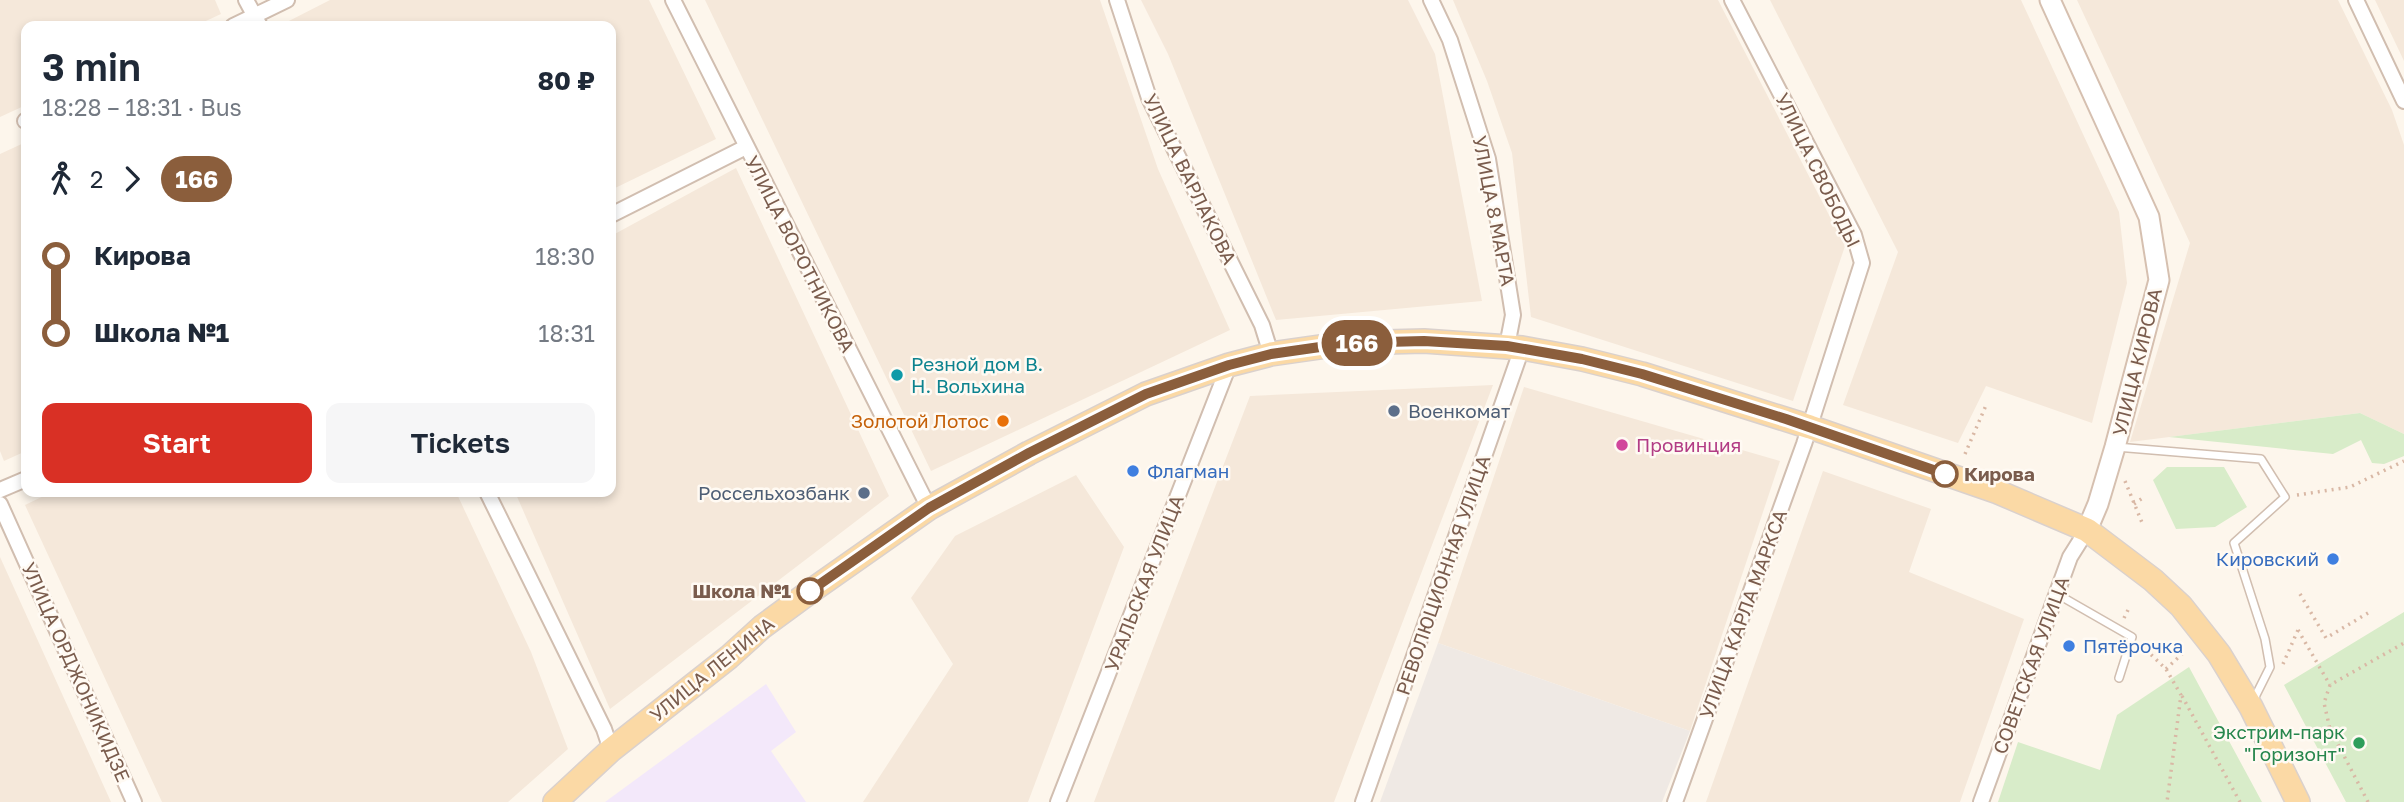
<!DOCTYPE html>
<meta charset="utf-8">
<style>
:root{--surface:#fff;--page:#f6f6f7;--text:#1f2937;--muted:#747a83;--accent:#d93025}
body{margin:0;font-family:"Golos Text",sans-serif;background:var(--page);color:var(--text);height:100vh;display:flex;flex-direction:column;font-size:26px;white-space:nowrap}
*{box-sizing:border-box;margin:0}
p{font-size:23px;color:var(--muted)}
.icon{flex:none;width:38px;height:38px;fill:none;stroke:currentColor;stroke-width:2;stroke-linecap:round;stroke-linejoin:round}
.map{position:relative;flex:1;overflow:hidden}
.drawer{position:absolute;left:21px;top:21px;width:595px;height:476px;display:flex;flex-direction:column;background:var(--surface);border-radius:14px;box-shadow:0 4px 10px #0003}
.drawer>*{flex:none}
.badge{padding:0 14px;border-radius:23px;font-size:24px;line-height:46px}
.map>.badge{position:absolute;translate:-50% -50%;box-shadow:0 0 0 4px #fff}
.legs{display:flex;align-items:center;gap:10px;height:77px;padding:0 21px;font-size:23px}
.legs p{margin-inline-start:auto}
.headline{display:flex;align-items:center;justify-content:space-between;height:119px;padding:0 21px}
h1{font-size:38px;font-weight:600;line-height:52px}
.button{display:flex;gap:14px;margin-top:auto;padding:14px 21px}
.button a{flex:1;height:80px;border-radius:14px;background:var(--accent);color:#fff;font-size:28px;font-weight:600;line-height:80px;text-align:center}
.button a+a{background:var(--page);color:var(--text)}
ul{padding:0 21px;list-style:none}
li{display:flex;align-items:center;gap:24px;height:77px;font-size:26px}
li i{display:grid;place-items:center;width:10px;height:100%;margin:0 9px;background:currentColor}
li i::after{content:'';width:18px;height:18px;margin:-9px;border:5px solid;border-radius:50%;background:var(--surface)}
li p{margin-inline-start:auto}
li:first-child i{background:linear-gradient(#0000 50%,currentColor 0)}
li:last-child i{background:linear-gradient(currentColor 50%,#0000 0)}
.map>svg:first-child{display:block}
</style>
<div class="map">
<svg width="2404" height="802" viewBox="0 0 2404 802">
<rect width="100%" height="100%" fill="#fdf6ec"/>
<!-- residential -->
<path fill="#f5e8da" d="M0,0H215L221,14L195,26H26V105L0,117Z
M330,0H649L716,139L611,190V26H284L283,24Z
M705,0H1100L1158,169L1230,330L931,471Z
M1141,0H1408L1435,54L1482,301L1276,320L1168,54Z
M1453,0H1718L1845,246L1793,401L1531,317L1512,153L1487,81Z
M1770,0H2021L2119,212L2127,283L2092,423L1986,386L1958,443L1843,405L1898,252Z
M2077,0H2338L2392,110L2404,145V434L2360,413L2130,442L2190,243Z
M2375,0H2404V61Z
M26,142V451L4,461L0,451V154Z
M736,168L889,496L610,709L515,492H611V236Z
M1493,385L1334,802H1094L1250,396Z
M1524,387L1780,461L1690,731L1438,643Z
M1823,471L1931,509L1909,572L2024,619L1960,802H1706Z
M1076,475L1124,547L1028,802H863L953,664L911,598L955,536Z
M52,492H456L531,652L568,749L508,802H162L25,505Z
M0,557L111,802H0Z"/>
<!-- industrial -->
<path fill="#efe9e4" d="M1438,643L1690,731L1662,802H1380Z"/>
<!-- education -->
<path fill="#f3e8fa" d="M766,684L796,732L771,751L806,802H605Z"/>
<!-- green -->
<path fill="#d8ecc9" d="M2360,413L2404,434V456L2384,464L2372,463L2361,440L2333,454L2169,437Z
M2167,467H2224L2247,507L2215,527L2176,529L2153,480Z
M2404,612V802H2346L2284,685Z
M2189,667L2262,802H1998L2018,742L2100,770L2117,715Z"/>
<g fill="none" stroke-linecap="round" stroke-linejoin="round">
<!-- lane casing -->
<g stroke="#d1beb0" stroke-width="10">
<path id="lane" d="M2116,447L2261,459L2285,497L2234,543L2265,639L2270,667L2252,703
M2057,594L2132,637L2119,678"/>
</g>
<!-- street casing -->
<g stroke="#d1beb0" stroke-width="18">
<path id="street" d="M246,0L260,26
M673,0L929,508
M1117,0L1149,98L1262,325L1271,354
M1431,0L1450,40L1488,159L1513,315L1507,346
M2356,0L2404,101
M233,26L287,0
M25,121L26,120
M611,215L746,147
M0,490L26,479
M487,492L604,729L611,750
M0,504L134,802
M1058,802L1229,365
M1363,802L1522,348
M1675,802L1804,444L1862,263L1854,235L1732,0
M1981,802L2070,557L2087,530"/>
</g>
<!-- secondary casing -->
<g stroke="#d6c0b0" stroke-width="23">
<path id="secondary" d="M2050,0L2149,217L2159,280L2115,447L2098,504L2087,530"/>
</g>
<!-- primary casing -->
<g stroke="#dad1cd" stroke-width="26">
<path id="primary" d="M555,802L611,750L729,657L762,627L811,591L929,508L1029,453L1146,394L1229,365L1271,354L1348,343L1424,341L1522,348L1582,359L1642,374L1810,427L1998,492L2087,530L2153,580L2181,606L2219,654L2251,707L2298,802"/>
</g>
<!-- path -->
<path stroke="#d9b8a5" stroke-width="3.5" stroke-dasharray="2 5" stroke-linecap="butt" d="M1965,454L1987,403
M2125,481L2143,525
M2297,495L2350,487L2404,461
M2134,504L2144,497
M2300,594L2326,638L2368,613
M2124,618L2129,608
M2298,630L2330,685
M2141,645L2166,669L2181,695L2167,802
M2283,664L2298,630
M2166,669L2183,653
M2182,696L2240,802
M2368,802L2330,729L2324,703L2330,685L2404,643"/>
<!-- lane -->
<use href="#lane" stroke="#fff" stroke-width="7"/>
<!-- street -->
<use href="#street" stroke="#fff" stroke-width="14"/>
<!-- secondary -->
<use href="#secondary" stroke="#fff" stroke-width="19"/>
<!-- primary -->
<use href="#primary" stroke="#fbd9a5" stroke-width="23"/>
</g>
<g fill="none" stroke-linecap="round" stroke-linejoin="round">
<!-- line-1 casing -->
<g stroke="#fff" stroke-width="16">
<path id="line-1" d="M810,591L929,508L1029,453L1146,394L1229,365L1271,354L1348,343L1424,341L1507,346L1582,359L1642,374L1786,419L1945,474"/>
</g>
<!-- line-1 -->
<use href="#line-1" stroke="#8b5e3c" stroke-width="10"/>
</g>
<!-- markers -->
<circle fill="#0f9aa8" stroke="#fffaf3" stroke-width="2.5" cx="897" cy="375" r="7"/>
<g fill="#5c6f8a" stroke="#fffaf3" stroke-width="2.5">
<circle cx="1394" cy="411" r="7"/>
<circle cx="864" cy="493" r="7"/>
</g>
<circle fill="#e8710a" stroke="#fffaf3" stroke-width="2.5" cx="1003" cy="421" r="7"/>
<circle fill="#d1479c" stroke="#fffaf3" stroke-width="2.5" cx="1622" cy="445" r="7"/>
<g fill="#3f7fe0" stroke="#fffaf3" stroke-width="2.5">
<circle cx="1133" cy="471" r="7"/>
<circle cx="2333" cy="559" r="7"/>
<circle cx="2069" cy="646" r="7"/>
</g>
<g fill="#fff" stroke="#8b5e3c" stroke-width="3.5">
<circle cx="1945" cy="474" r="12"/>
<circle cx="810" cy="591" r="12"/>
</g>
<circle fill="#2e9e5b" stroke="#fffaf3" stroke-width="2.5" cx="2359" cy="743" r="7"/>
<g text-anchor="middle" stroke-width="5" stroke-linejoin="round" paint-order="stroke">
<!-- street labels -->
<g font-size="19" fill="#7a5c4d" stroke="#fffaf3">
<text transform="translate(1818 170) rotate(64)" y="7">УЛИЦА СВОБОДЫ</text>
<text transform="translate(1190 179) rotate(64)" y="7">УЛИЦА ВАРЛАКОВА</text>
<text transform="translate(1494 211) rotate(79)" y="7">УЛИЦА 8 МАРТА</text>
<text transform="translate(800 254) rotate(63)" y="7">УЛИЦА ВОРОТНИКОВА</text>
<text transform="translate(2137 362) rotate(-76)" y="7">УЛИЦА КИРОВА</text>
<text transform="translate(1443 575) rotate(-71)" y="7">РЕВОЛЮЦИОННАЯ УЛИЦА</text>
<text transform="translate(1144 583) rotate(-69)" y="7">УРАЛЬСКАЯ УЛИЦА</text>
<text transform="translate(1743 614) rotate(-70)" y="7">УЛИЦА КАРЛА МАРКСА</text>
<text transform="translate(2031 665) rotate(-70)" y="7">СОВЕТСКАЯ УЛИЦА</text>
<text transform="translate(712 669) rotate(-39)" y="7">УЛИЦА ЛЕНИНА</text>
<text transform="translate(76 672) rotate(66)" y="7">УЛИЦА ОРДЖОНИКИДЗЕ</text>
</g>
<!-- culture labels -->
<g font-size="19" fill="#0d838f" stroke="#fffaf3" text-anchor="start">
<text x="911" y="371">Резной дом В.<tspan x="911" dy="22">Н. Вольхина</tspan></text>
</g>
<!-- service labels -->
<g font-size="19" fill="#4e5e75" stroke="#fffaf3" text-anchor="start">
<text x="1408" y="418">Военкомат</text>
<text x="850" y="500" text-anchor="end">Россельхозбанк</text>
</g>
<!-- food labels -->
<g font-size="19" fill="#c56008" stroke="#fffaf3" text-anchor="end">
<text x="989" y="428">Золотой Лотос</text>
</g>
<!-- hotel labels -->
<g font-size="19" fill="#b23c85" stroke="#fffaf3" text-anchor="start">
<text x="1636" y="452">Провинция</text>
</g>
<!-- shop labels -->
<g font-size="19" fill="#366cbe" stroke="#fffaf3" text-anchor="start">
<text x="1147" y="478">Флагман</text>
<text x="2319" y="566" text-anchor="end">Кировский</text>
<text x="2083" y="653">Пятёрочка</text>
</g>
<!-- stop labels -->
<g font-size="19" font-weight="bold" fill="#7a5c4d" stroke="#fffaf3" text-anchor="start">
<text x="1964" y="481">Кирова</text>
<text x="791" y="598" text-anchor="end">Школа №1</text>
</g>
<!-- leisure labels -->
<g font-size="19" fill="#27864d" stroke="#fffaf3" text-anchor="end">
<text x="2345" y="739">Экстрим-парк<tspan x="2345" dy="22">"Горизонт"</tspan></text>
</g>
</g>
</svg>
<b class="badge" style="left:1357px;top:343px;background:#8b5e3c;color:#fff">166</b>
<section class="drawer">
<div class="headline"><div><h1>3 min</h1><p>18:28 – 18:31 · Bus</p></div><b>80 ₽</b></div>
<div class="legs"><svg class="icon" aria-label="walk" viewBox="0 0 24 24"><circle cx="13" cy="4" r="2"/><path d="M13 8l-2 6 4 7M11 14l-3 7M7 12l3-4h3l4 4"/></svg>2<svg class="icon" aria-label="forward" viewBox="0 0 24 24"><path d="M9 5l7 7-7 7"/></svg><b class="badge" style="background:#8b5e3c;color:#fff">166</b></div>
<ul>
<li><i style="color:#8b5e3c"></i><b>Кирова</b><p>18:30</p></li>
<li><i style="color:#8b5e3c"></i><b>Школа №1</b><p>18:31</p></li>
</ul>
<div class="button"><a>Start</a><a>Tickets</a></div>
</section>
</div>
